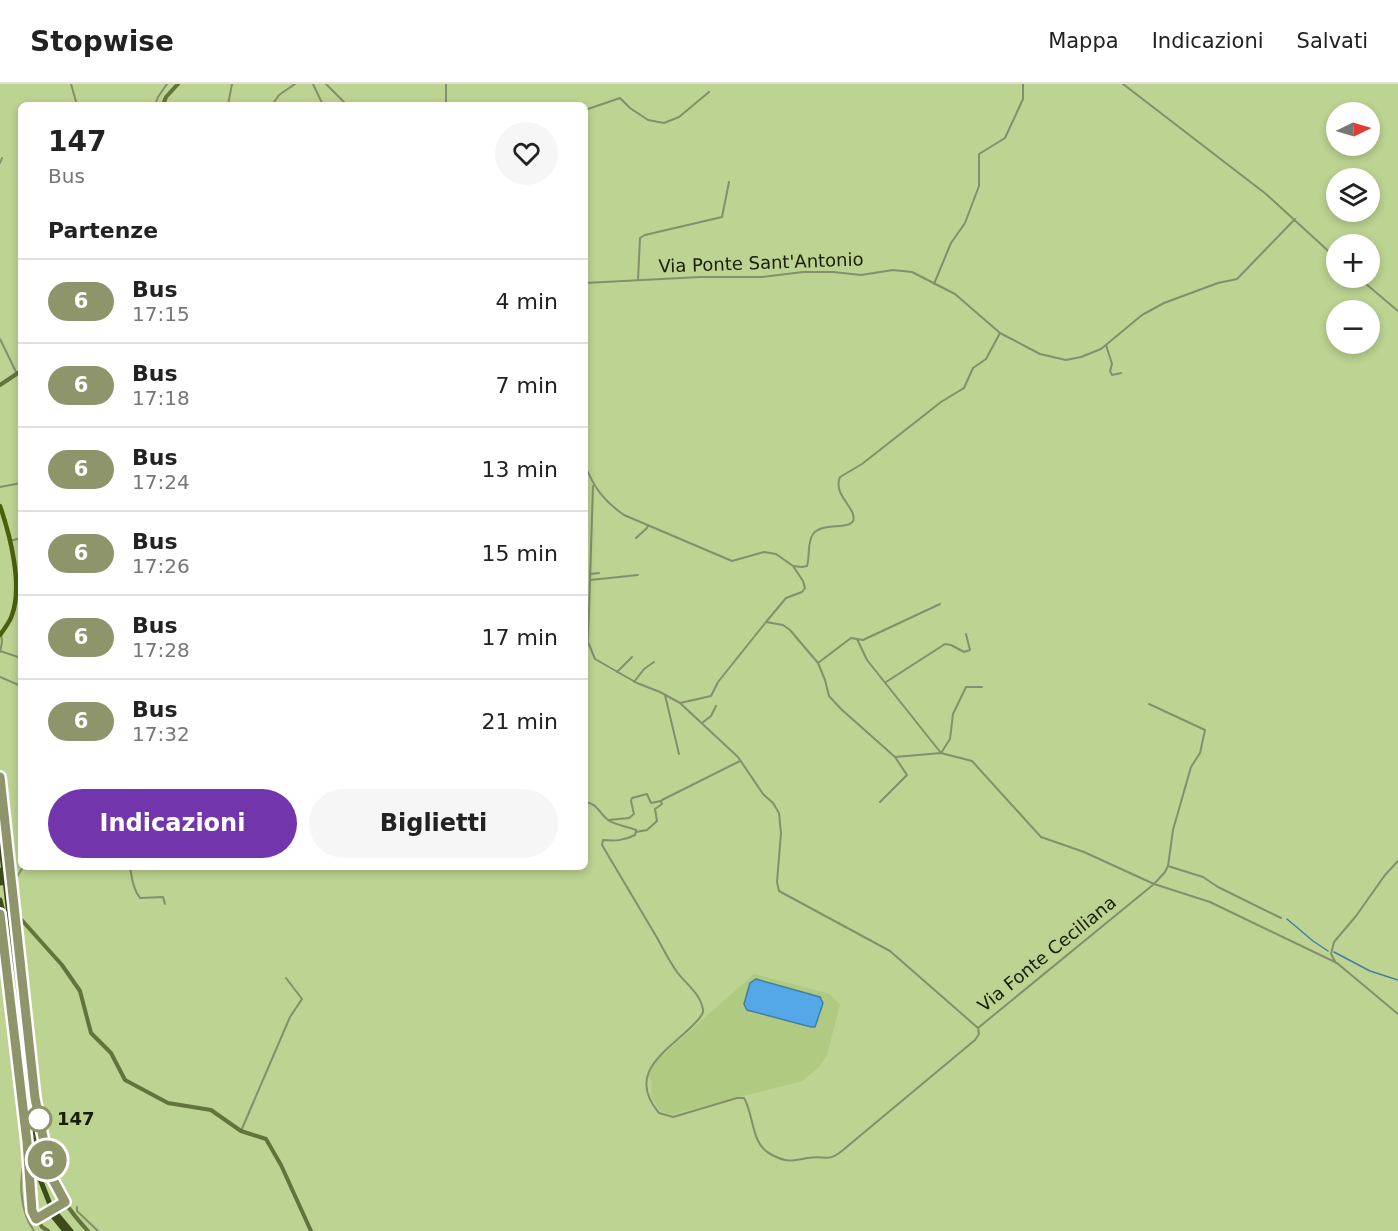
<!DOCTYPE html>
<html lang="it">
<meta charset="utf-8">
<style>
:root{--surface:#fff;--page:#f6f6f6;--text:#222;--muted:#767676;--line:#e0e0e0;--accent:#7235ab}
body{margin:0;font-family:"DejaVu Sans",sans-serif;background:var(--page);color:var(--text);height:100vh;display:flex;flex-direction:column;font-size:22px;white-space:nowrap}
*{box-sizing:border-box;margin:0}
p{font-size:20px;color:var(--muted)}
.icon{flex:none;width:33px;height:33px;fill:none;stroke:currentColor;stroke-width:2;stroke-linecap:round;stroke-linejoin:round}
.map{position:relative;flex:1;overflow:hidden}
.sheet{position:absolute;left:18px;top:18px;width:570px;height:768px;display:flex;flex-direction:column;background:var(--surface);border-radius:9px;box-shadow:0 3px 9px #0003}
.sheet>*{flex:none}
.badge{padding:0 12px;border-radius:20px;font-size:21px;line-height:39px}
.needle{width:39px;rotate:85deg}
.fabs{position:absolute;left:1326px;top:18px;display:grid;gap:12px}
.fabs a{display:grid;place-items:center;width:54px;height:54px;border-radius:50%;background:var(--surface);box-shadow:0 3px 9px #0003;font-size:30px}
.map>.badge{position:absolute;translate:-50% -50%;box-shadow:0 0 0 3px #fff}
h2{padding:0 30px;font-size:22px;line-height:54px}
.round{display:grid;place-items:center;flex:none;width:63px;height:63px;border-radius:32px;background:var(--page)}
.summary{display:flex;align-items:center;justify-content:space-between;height:102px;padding:0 30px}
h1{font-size:28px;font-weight:800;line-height:45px}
.primary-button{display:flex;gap:12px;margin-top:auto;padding:12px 30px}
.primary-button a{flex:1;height:69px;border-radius:36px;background:var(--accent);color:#fff;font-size:24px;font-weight:800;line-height:69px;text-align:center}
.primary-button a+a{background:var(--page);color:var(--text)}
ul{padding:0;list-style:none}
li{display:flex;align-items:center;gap:18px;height:84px;padding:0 30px;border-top:2px solid var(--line)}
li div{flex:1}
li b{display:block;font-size:22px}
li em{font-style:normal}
li .badge{min-width:66px;font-weight:700;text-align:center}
header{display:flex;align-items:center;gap:36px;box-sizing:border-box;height:84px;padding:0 30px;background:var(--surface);border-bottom:2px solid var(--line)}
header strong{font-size:28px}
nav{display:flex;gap:33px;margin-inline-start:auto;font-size:21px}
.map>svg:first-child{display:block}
</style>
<header>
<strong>Stopwise</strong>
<nav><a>Mappa</a><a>Indicazioni</a><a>Salvati</a></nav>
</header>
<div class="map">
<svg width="1398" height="1147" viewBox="0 0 1398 1147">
<rect width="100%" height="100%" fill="#bcd391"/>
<!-- built -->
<path fill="#b1ca81" d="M754,890L830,910L840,921L827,971L819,983L802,997L670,1031L660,1027L651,1013L652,998L648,992L656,977Z"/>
<!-- water -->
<path fill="#54a8e8" stroke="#427fa4" stroke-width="1.5" d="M756,895L820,913L823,919L815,943H811L747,926L744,920L750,899Z"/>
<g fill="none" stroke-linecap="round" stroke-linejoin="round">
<!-- stream -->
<path stroke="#427fa4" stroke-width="1.5" d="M1287,835L1313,857L1328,867
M1334,868L1370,887L1398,896"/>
<!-- street -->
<path stroke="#83906b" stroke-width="2" d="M71,0L77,21
M313,0L323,21
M326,0L347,21
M446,0V21
M1123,0L1266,110L1336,174
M155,21L158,13L167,0
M228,21L232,0
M272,21L279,11L295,0
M585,26L620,14L630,24L648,36L664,39L679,33L709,8
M0,79L2,74
M1359,194L1398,227
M638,196L640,154L645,151L722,133L729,98
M585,199L700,193H762L803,188H833L861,191L893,186L912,188L955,210L1000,249L1040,270L1066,276L1081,273L1101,265L1142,231L1164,219L1218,199L1237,195L1295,135
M934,200L951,159L965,139L979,102V70L1005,54L1023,15V0
M0,255L17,290
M1106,261L1112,280L1110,287L1112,291L1121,289
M585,381C594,404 604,417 624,431L732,477L764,468L776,470L793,482L803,497L805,504L802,508L786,514L766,538L783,541L790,546L818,579L825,596L829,612L841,625L895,673L941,669L972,677L1041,753L1084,768L1154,800L1210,818L1337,879L1398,930
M593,402L588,558L595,575L637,599L660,608L680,619L738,673L763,710L773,719L779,729L781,749L777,798L779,807L890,867L978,944
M0,403L21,399
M636,454L647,444L648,441
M10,457L21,454
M793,482L802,483L807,482C810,472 807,459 813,450C822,438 848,446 853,437C858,425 832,411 840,393L862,380L941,318L964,304L973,284L986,275L1000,249
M590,490L599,489
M590,496L638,491
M857,555L863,556L940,520
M0,567L21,574
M0,568L2,558L1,550
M818,579L851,554L857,555L867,576L941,669L950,655L953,630L966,603H982
M617,588L632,573
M0,593L21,602
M634,598L644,585L654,578
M886,598L945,560L951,561L964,568L970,566L966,550
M665,611L679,670
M680,619L711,612L718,598L766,538
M702,639L711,632L716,622
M662,716L740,677
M585,718C597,719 599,729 608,736C617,742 627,742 636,746L635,751C623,757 615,757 603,756L602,761C620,791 638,822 656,852C663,864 669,877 677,888C686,900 701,910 703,926C704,931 697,937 693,941C667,968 625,988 659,1029L673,1033L737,1014H744C755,1033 750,1060 772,1071C788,1079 792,1077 808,1074C825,1071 828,1079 843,1066L975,956L979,950L978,944
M880,718L907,691L895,673
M608,736L629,734L634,730L631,717L632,714L647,710L651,719L661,717L662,720L655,725L657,737L647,746L636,748
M1168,782L1203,793L1218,803L1281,834
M130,783C132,794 133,805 140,814L163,813L165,820
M13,799L23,783
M1336,879L1331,870L1334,858L1356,832L1385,791L1398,777
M978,944L1154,800L1165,788L1168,782L1173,746L1191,683L1200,669L1205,646L1149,620
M241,1047L290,933L302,915L286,894
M27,1069C18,1093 19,1126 34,1147
M77,1123V1127L98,1147"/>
<!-- secondary -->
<path stroke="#62743b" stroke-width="4" d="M163,21L166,13L178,0
M0,301L21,287
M7,763C14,825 21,887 28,950C33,996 36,1045 51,1090C58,1112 73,1131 88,1147
M12,807L15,809L19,833L62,881L80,907L91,949L111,969L125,996L168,1019L211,1026L241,1047L266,1055L281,1081L311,1147
M0,830L27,1058L32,1127L42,1143L48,1147"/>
<!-- primary -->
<path stroke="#4b600f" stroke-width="4.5" d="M0,422C10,451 23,501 12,531C10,538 4,545 0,551
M0,693L7,763"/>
<!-- highway -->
<path stroke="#3d4b1b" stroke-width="5" d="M0,749L7,763
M0,754L40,1095L51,1123L71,1147
M0,786L1,799
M0,816L4,832
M5,829L22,975
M51,1130L65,1147"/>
<!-- secondary-bridge -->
<path stroke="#62743b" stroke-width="4" d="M45,1130L60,1121"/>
</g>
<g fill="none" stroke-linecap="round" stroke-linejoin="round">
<!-- line casing -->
<g stroke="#fff" stroke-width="14">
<path id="line" d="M0,693L35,1014L51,1092L65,1118L36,1135L32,1127L27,1058L0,830"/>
</g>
<!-- line -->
<use href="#line" stroke="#8e956b" stroke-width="9"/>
</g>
<!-- markers -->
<circle fill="#fff" stroke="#8e956b" stroke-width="3" cx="39" cy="1035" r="12"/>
<g text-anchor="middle" stroke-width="4.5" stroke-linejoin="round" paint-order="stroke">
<!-- street labels -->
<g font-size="18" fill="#171e05" stroke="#bcd391">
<text transform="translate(761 179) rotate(-2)" y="6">Via Ponte Sant'Antonio</text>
<text transform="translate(1047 870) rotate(-39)" y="6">Via Fonte Ceciliana</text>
</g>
<!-- stop labels -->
<g font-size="18" font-weight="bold" fill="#171e05" stroke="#bcd391" text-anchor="start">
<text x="57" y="1041">147</text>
</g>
</g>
</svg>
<div class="fabs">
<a><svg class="needle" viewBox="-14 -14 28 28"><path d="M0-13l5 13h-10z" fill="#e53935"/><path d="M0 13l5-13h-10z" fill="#767676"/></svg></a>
<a><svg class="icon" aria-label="layers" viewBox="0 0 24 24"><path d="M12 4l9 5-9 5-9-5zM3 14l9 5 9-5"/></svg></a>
<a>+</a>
<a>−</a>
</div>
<b class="badge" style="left:47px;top:1076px;background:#8e956b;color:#fff">6</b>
<section class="sheet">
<div class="summary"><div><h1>147</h1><p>Bus</p></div><a class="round"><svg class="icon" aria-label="heart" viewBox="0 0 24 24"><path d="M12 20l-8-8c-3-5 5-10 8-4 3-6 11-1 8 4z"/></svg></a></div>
<h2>Partenze</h2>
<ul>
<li><span class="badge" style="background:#8e956b;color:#fff">6</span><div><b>Bus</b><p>17:15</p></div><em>4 min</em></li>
<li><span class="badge" style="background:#8e956b;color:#fff">6</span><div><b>Bus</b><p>17:18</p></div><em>7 min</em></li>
<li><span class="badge" style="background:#8e956b;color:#fff">6</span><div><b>Bus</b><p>17:24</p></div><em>13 min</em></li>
<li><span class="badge" style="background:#8e956b;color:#fff">6</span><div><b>Bus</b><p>17:26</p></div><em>15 min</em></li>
<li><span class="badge" style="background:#8e956b;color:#fff">6</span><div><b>Bus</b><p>17:28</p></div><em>17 min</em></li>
<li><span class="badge" style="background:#8e956b;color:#fff">6</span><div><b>Bus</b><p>17:32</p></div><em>21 min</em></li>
</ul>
<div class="primary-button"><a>Indicazioni</a><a>Biglietti</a></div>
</section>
</div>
